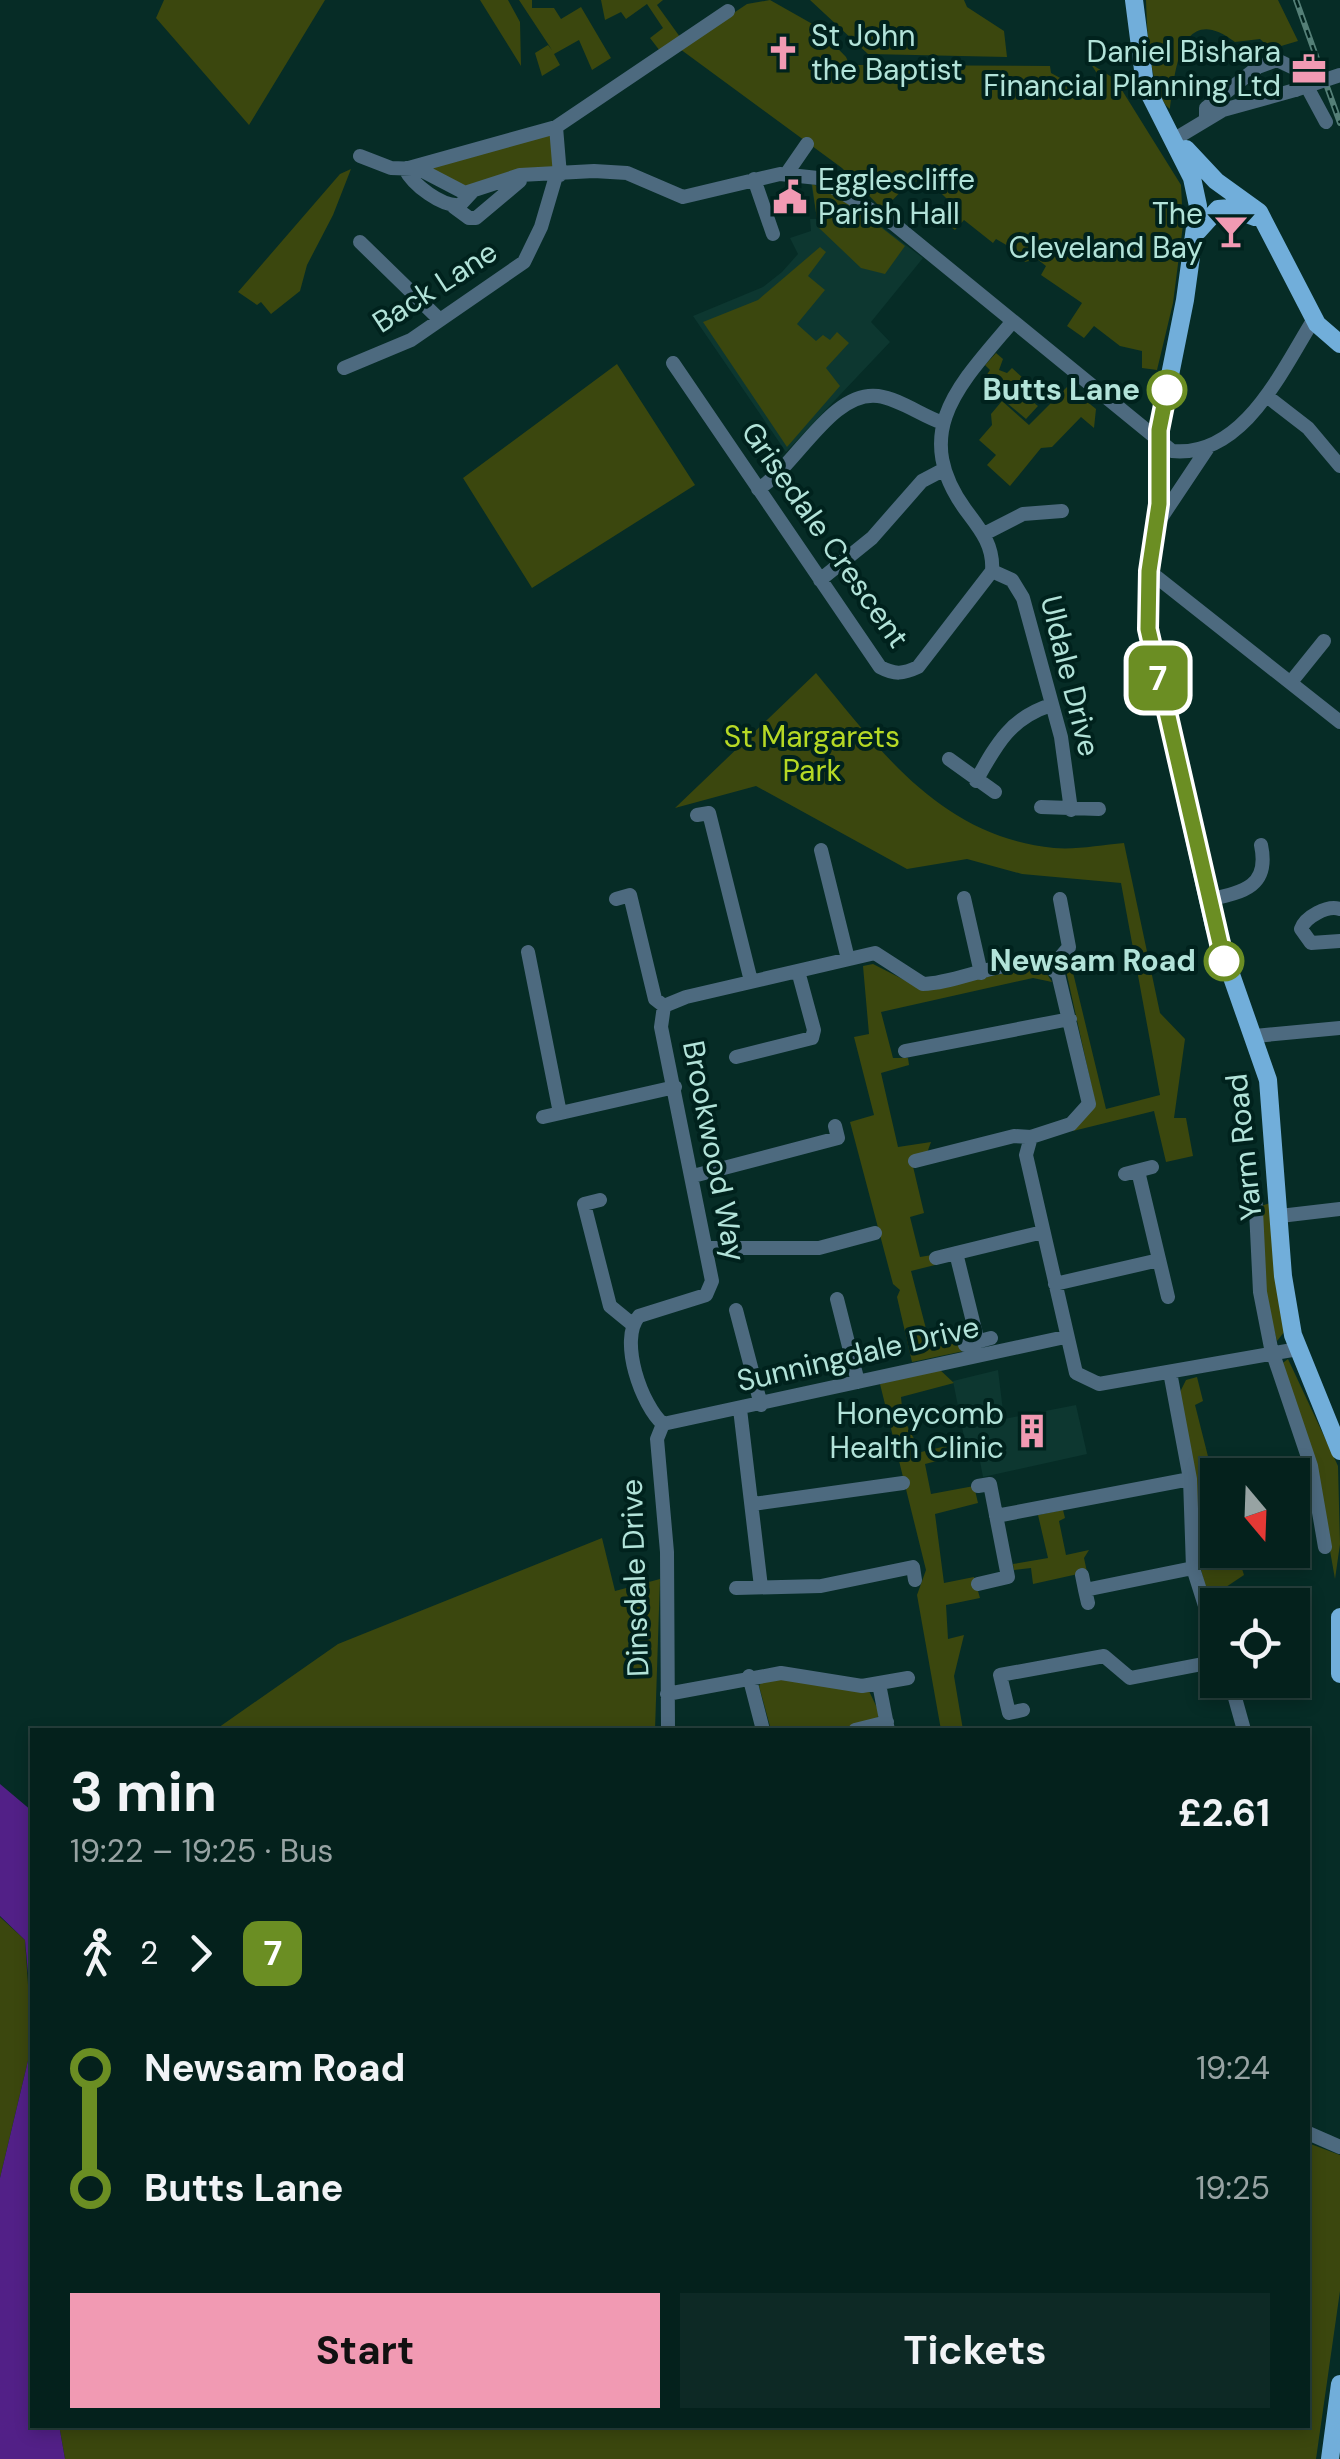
<!DOCTYPE html>
<meta charset="utf-8">
<style>
:root{--surface:#04211c;--page:#0d2925;--text:#f1f3f6;--muted:#97a3a3;--line:#253e3b;--accent:#f19ab3}
body{margin:0;font-family:"DM Sans",sans-serif;background:var(--page);color:var(--text);height:100vh;display:flex;flex-direction:column;font-size:38px;white-space:nowrap}
*{box-sizing:border-box;margin:0}
p{font-size:32px;color:var(--muted)}
.icon{flex:none;width:55px;height:55px;fill:none;stroke:currentColor;stroke-width:2;stroke-linecap:round;stroke-linejoin:round}
.map{position:relative;flex:1;overflow:hidden}
.side{position:absolute;left:30px;top:1728px;width:1280px;height:700px;display:flex;flex-direction:column;background:var(--surface);border-radius:0px;box-shadow:0 5px 15px #0003,0 0 0 2px var(--line)}
.side>*{flex:none}
.badge{padding:0 20px;border-radius:15px;font-size:35px;line-height:65px}
.needle{width:65px;rotate:161deg}
.controls{position:absolute;left:1200px;top:1458px;display:grid;gap:20px}
.controls a{display:grid;place-items:center;width:110px;height:110px;border-radius:0px;background:var(--surface);box-shadow:0 5px 15px #0003,0 0 0 2px var(--line);font-size:50px}
.map>.badge{position:absolute;translate:-50% -50%;box-shadow:0 0 0 5px #fff}
.legs{display:flex;align-items:center;gap:15px;height:110px;padding:0 40px;font-size:32px}
.legs p{margin-inline-start:auto}
.summary{display:flex;align-items:center;justify-content:space-between;height:170px;padding:0 40px}
h1{font-size:55px;font-weight:700;line-height:75px}
.action{display:flex;gap:20px;margin-top:auto;padding:20px 40px}
.action a{flex:1;height:115px;border-radius:0px;background:var(--accent);color:#111;font-size:40px;font-weight:700;line-height:115px;text-align:center}
.action a+a{background:var(--page);color:var(--text)}
ul{padding:0 40px;list-style:none}
li{display:flex;align-items:center;gap:35px;height:120px;font-size:38px}
li i{display:grid;place-items:center;width:15px;height:100%;margin:0 12px;background:currentColor}
li i::after{content:'';width:25px;height:25px;margin:-12px;border:8px solid;border-radius:50%;background:var(--surface)}
li p{margin-inline-start:auto}
li:first-child i{background:linear-gradient(#0000 50%,currentColor 0)}
li:last-child i{background:linear-gradient(currentColor 50%,#0000 0)}
.map>svg:first-child{display:block}
</style>
<div class="map">
<svg width="1340" height="2459" viewBox="0 0 1340 2459">
<rect width="100%" height="100%" fill="#062c26"/>
<!-- built -->
<path fill="#0d3730" d="M811,183L841,196L923,258L871,322L890,342L786,452L693,316L763,287L782,272L798,254L790,238L811,231L810,219H817Z
M998,1370L1004,1419L1076,1405L1087,1454L983,1477L978,1451L967,1452L953,1381Z"/>
<!-- green -->
<path fill="#3b470e" d="M164,0H325L249,125L156,18Z
M480,0H508L520,22L521,66Z
M519,0H532V8H554L561,19L581,7L611,58L592,70L579,40L554,54L560,65L542,76L535,53L548,45L552,50Z
M601,0H663L657,5L680,37L660,51L650,38L663,28L647,4L626,19L621,12L605,20Z
M770,0L816,26L846,57L853,73L857,65L1050,66L1051,73L1084,91L1101,80L1091,64L1115,79L1181,185L1183,225L1173,303L1157,370L1142,368V351L1120,346L1094,326L1084,338L1067,326L1082,303L1041,275L1046,266L1037,259L1025,262L1015,250L996,239L993,243L964,220L955,230L944,222L954,206L937,189L933,193L920,181L910,182L883,210L842,168L680,49L747,4Z
M810,0H964L967,7L1004,31L1007,57L868,54Z
M1146,0H1278L1298,41L1271,49L1260,39L1235,42C1180,0 1175,72 1170,109C1149,93 1147,26 1146,0Z
M544,133L553,136L555,169L469,189L432,170L434,165Z
M351,169L333,215L307,265L300,291L271,314L261,302L257,305L238,292L340,174Z
M812,184L841,196L905,246L885,274L861,268L818,227Z
M820,247L826,252L808,276L825,290L797,324L816,341L823,335L830,340L837,332L849,343L826,368L840,386L787,447L703,322L758,300Z
M996,353L1003,359L999,370L1007,373L1012,368L1023,378L1015,388L1038,406L1026,419L989,388L993,382L986,376L990,370L985,365Z
M617,364L695,485L532,588L463,478Z
M1068,386L1096,409L1094,428L1081,417L1052,447L1041,448L1010,486L987,465L996,455L979,440L992,425L991,414L1002,401L1029,425Z
M816,673C881,752 942,837 1054,848C1076,850 1101,845 1124,843L1160,1013L1185,1039L1174,1118H1186L1193,1156L1166,1162L1154,1111L1073,1131L1095,1102L1065,966L1069,956L1106,1109L1160,1095L1121,883L1022,874L967,859L907,869L756,786L675,808Z
M873,964L924,990L1025,969L1047,974L1052,982L1033,978L881,1012L893,1058H908L909,1065L881,1073L898,1147L931,1142L927,1153L911,1158L924,1213L910,1217L920,1257L932,1255L935,1265L911,1271L931,1348L962,1342L964,1351L912,1362L897,1297L900,1290L893,1284L850,1122L874,1115L854,1037L869,1034L863,966Z
M1270,1203L1285,1331L1277,1341L1264,1290L1261,1206Z
M1288,1359L1338,1466L1340,1544L1335,1579L1317,1477L1280,1365Z
M939,1369L954,1383L901,1397L903,1418L921,1452L963,1442L965,1454L925,1464L931,1494L974,1486L978,1503L935,1514L944,1583L974,1577L980,1598L946,1605L948,1639L964,1635L954,1676L963,1730H941L917,1595L926,1570L880,1384Z
M1197,1377L1203,1401L1195,1405L1217,1492L1218,1550H1236L1244,1575L1208,1599L1197,1552L1180,1392L1186,1380Z
M1063,1510L1065,1518L1059,1521L1066,1555L1089,1550L1084,1558L1087,1572L1033,1584L1031,1568L1014,1570L1013,1564L1048,1558L1038,1515Z
M602,1538L615,1591L660,1579L655,1730H215L338,1644Z
M781,1679L869,1691L880,1714L874,1722L839,1730H771L759,1686L763,1680Z
M0,1917L25,1940L32,2044L0,2178Z
M1308,2143L1340,2155V2291L1316,2459H65L59,2425H1308Z"/>
<!-- water -->
<path fill="#522087" d="M0,1784L32,1811V2018L25,1940L0,1916Z
M32,2044V2425H59L65,2459H0V2178Z"/>
<g fill="none" stroke-linecap="round" stroke-linejoin="round">
<!-- minor -->
<path stroke="#4d6a7f" stroke-width="14" d="M1206,119V108L1258,67L1277,60L1298,70L1326,122
M1173,140L1223,110L1295,90
M360,156L391,168L419,169L465,193L520,175L594,171L627,173L683,197L780,174L818,178L894,224L1172,451C1244,458 1283,368 1314,319
M787,173L807,144
M560,175L556,127L728,11
M754,179L773,234
M472,192L460,205C442,207 413,185 405,169L556,127
M454,207L469,218H476L520,181
M360,242L439,319
M673,363L880,667C895,675 903,674 918,667L992,571C994,545 980,529 965,509C909,431 961,383 1013,321
M344,368L411,340L524,262L541,227L556,176
M1268,397L1308,428L1340,466
M758,489C796,467 831,390 878,396C900,399 922,416 943,423
M1157,524L1209,446
M984,534L1023,514L1062,511
M992,571L1012,580L1023,598L1061,737L1071,810
M1149,571L1340,722
M820,580L872,538L922,481L941,471
M1291,682L1324,641
M949,759L995,792
M976,781C996,745 1010,718 1051,705
M1041,807L1099,809
M697,815L709,813L751,981
M821,850L848,959
M964,898L981,973
M616,899L630,895L655,999L664,1006
M1208,900C1243,892 1270,887 1261,845
M1340,909C1327,905 1305,917 1301,929L1311,943L1340,941
M528,952L560,1113
M1052,967L1069,947L1060,899
M664,1006L686,997L875,953L923,984C961,984 1030,945 1058,974L1089,1104L1071,1124L1031,1137L1026,1155L1076,1373L1099,1384L1298,1349
M1255,1036L1340,1028
M905,1051L1070,1019
M736,1057L812,1038L814,1030L798,971
M543,1117L675,1087
M915,1161L1014,1136L1031,1137
M1138,1171L1168,1297
M1125,1174L1152,1167
M693,1176L838,1138L835,1126
M1255,1190L1260,1292L1271,1348L1311,1466L1325,1547
M600,1200L584,1204L610,1306L632,1324
M1280,1216L1340,1209
M708,1248H819L875,1233
M956,1253L978,1342
M936,1258L1043,1232
M1055,1284L1159,1260
M837,1299L858,1382
M736,1310L761,1405
M965,1345L991,1338
M1170,1372L1190,1479L1193,1568L1218,1647
M740,1409L761,1587
M663,1424C642,1406 618,1340 639,1316L706,1295L712,1281L661,1027L664,1006
M663,1424L1065,1337
M663,1424L657,1439L667,1552L668,1730
M978,1486L990,1484L1008,1577L978,1584
M753,1504L903,1483
M996,1516L1190,1479
M1082,1575L1085,1590
M736,1588L821,1586L913,1567L915,1580
M1088,1603L1085,1590L1193,1568
M749,1676L763,1730
M1230,1680L1244,1730
M879,1684L888,1730
M667,1694L781,1673L862,1686L908,1678
M1023,1710L1009,1713L1000,1675L1104,1656L1130,1678L1218,1661
M855,1730L887,1722
M1308,2133L1340,2147"/>
<!-- major -->
<path stroke="#71aeda" stroke-width="18" d="M1134,0L1145,85L1192,178L1198,206L1185,300L1159,430V504L1148,585L1149,637L1214,926L1268,1080L1283,1276L1293,1335L1340,1451
M1186,149L1216,181L1259,212L1317,324L1340,344
M1198,231L1218,209L1231,208L1255,217
M1340,1617V1674
M1330,2459L1340,2384"/>
<!-- rail casing -->
<g stroke="#547f77" stroke-width="6">
<path id="rail" d="M1296,0L1340,123"/>
</g>
<!-- rail -->
<use href="#rail" stroke="#00221d" stroke-width="2.5" stroke-dasharray="8" stroke-linecap="butt"/>
<!-- minor-bridge -->
<path stroke="#4d6a7f" stroke-width="14" d="M1295,90L1340,75"/>
</g>
<g fill="none" stroke-linecap="round" stroke-linejoin="round">
<!-- line-1 casing -->
<g stroke="#fff" stroke-width="22">
<path id="line-1" d="M1167,390L1159,430V504L1149,571L1148,629L1224,961"/>
</g>
<!-- line-1 -->
<use href="#line-1" stroke="#6b8e23" stroke-width="15"/>
</g>
<!-- icons -->
<defs>
<g id="church-bare" transform="scale(2.7)"><path d="M-1.2-6h2.4v3.5h3.3v2.4h-3.3V6h-2.4V-.1h-3.3v-2.4h3.3Z" fill="#f19ab3" stroke="#00221d" stroke-width="2.5" paint-order="stroke"/></g>
<g id="office-bare" transform="scale(2.7)"><path d="M-6-3h4V-5.5h4V-3h4V5H-6ZM-1-4.5V-3h2v-1.5ZM-6 0V1H6V0Z" fill="#f19ab3" stroke="#00221d" stroke-width="2.5" paint-order="stroke"/></g>
<g id="civic-bare" transform="scale(2.7)"><path d="M-.6-6.5H3V-4.5H.6V-3L4-1V1h2V6H-6V1h2V-1L-.6-3ZM-1.2 2.5V6h2.4V2.5Z" fill="#f19ab3" stroke="#00221d" stroke-width="2.5" paint-order="stroke"/></g>
<g id="bar-bare" transform="scale(2.7)"><path d="M-6-5H6L.8 .8V4.5H3.5V6h-7V4.5H-.8V.8Z" fill="#f19ab3" stroke="#00221d" stroke-width="2.5" paint-order="stroke"/></g>
<g id="building-bare" transform="scale(2.7)"><path d="M-4-6H4V6H1V3H-1V6H-4ZM-2.5-4.3h1.7v1.8h-1.7ZM.8-4.3h1.7v1.8H.8ZM-2.5-1h1.7V.8h-1.7ZM.8-1h1.7V.8H.8Z" fill="#f19ab3" stroke="#00221d" stroke-width="2.5" paint-order="stroke"/></g>
</defs>
<g fill-rule="evenodd">
<use href="#church-bare" x="783" y="53"/>
<use href="#office-bare" x="1309" y="69"/>
<use href="#civic-bare" x="790" y="197"/>
<use href="#bar-bare" x="1231" y="231"/>
<use href="#building-bare" x="1032" y="1431"/>
</g>
<!-- markers -->
<g fill="#fff" stroke="#6b8e23" stroke-width="5">
<circle cx="1167" cy="390" r="18"/>
<circle cx="1224" cy="961" r="18"/>
</g>
<g text-anchor="middle" stroke-width="8" stroke-linejoin="round" paint-order="stroke">
<!-- poi labels -->
<g font-size="30" fill="#b2e3d9" stroke="#00221d" text-anchor="end">
<text x="811" y="46" text-anchor="start">St John<tspan x="811" dy="34">the Baptist</tspan></text>
<text x="1281" y="62">Daniel Bishara<tspan x="1281" dy="34">Financial Planning Ltd</tspan></text>
<text x="818" y="190" text-anchor="start">Egglescliffe<tspan x="818" dy="34">Parish Hall</tspan></text>
<text x="1203" y="224">The<tspan x="1203" dy="34">Cleveland Bay</tspan></text>
<text x="1004" y="1424">Honeycomb<tspan x="1004" dy="34">Health Clinic</tspan></text>
</g>
<!-- street labels -->
<g font-size="30" fill="#b2e3d9" stroke="#00221d">
<text transform="translate(435 287) rotate(-33)" y="10">Back Lane</text>
<text transform="translate(825 535) rotate(55)" y="10">Grisedale Crescent</text>
<text transform="translate(1070 676) rotate(76)" y="10">Uldale Drive</text>
<text transform="translate(1244 1147) rotate(-96)" y="10">Yarm Road</text>
<text transform="translate(714 1151) rotate(79)" y="10">Brookwood Way</text>
<text transform="translate(858 1354) rotate(-13)" y="10">Sunningdale Drive</text>
<text transform="translate(635 1578) rotate(-92)" y="10">Dinsdale Drive</text>
</g>
<!-- stop labels -->
<g font-size="30" font-weight="bold" fill="#b2e3d9" stroke="#00221d" text-anchor="end">
<text x="1140" y="400">Butts Lane</text>
<text x="1196" y="971">Newsam Road</text>
</g>
<!-- park labels -->
<g font-size="30" fill="#b6d925" stroke="#00221d">
<text x="812" y="747">St Margarets<tspan x="812" dy="34">Park</tspan></text>
</g>
</g>
</svg>
<div class="controls">
<a><svg class="needle" viewBox="-14 -14 28 28"><path d="M0-13l5 13h-10z" fill="#e53935"/><path d="M0 13l5-13h-10z" fill="#97a3a3"/></svg></a>
<a><svg class="icon" aria-label="locate" viewBox="0 0 24 24"><circle cx="12" cy="12" r="6"/><path d="M12 2v4M12 18v4M2 12h4M18 12h4"/></svg></a>
</div>
<b class="badge" style="left:1158px;top:678px;background:#6b8e23;color:#fff">7</b>
<section class="side">
<div class="summary"><div><h1>3 min</h1><p>19:22 – 19:25 · Bus</p></div><b>£2.61</b></div>
<div class="legs"><svg class="icon" aria-label="walk" viewBox="0 0 24 24"><circle cx="13" cy="4" r="2"/><path d="M13 8l-2 6 4 7M11 14l-3 7M7 12l3-4h3l4 4"/></svg>2<svg class="icon" aria-label="forward" viewBox="0 0 24 24"><path d="M9 5l7 7-7 7"/></svg><b class="badge" style="background:#6b8e23;color:#fff">7</b></div>
<ul>
<li><i style="color:#6b8e23"></i><b>Newsam Road</b><p>19:24</p></li>
<li><i style="color:#6b8e23"></i><b>Butts Lane</b><p>19:25</p></li>
</ul>
<div class="action"><a>Start</a><a>Tickets</a></div>
</section>
</div>
